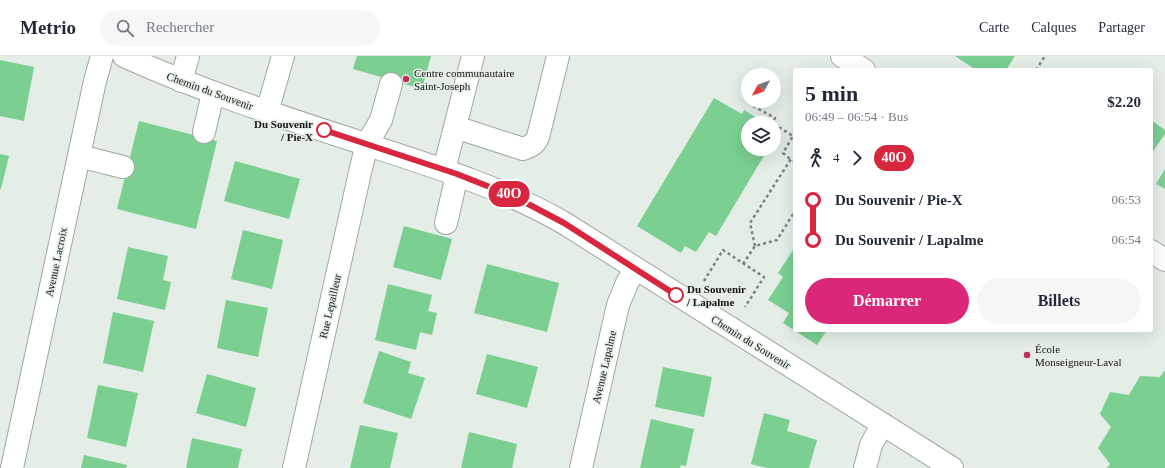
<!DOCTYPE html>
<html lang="fr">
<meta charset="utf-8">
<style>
:root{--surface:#fff;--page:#f6f6f7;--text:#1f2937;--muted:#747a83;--line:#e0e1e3;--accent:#db2777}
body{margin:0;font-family:Georgia,serif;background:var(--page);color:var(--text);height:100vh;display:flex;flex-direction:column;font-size:15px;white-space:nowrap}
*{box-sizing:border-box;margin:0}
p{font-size:13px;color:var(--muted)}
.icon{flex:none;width:22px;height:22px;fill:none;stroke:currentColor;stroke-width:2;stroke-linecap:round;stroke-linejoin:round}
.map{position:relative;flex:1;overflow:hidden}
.sheet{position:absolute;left:793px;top:12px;width:360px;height:264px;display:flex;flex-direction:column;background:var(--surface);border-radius:4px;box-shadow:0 4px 16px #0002}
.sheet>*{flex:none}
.badge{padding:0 8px;border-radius:13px;font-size:14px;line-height:26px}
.needle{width:26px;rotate:230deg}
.buttons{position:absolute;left:741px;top:12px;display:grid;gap:8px}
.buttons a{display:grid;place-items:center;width:40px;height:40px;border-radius:50%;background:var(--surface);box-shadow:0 4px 16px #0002;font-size:20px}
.map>.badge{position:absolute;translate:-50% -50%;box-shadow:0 0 0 2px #fff}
.legs{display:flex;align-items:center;gap:6px;height:44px;padding:0 12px;font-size:13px}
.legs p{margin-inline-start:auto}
.summary{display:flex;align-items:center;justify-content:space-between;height:68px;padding:0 12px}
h1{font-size:22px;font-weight:700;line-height:30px}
.cta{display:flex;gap:8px;margin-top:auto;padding:8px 12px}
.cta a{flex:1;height:46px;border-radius:24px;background:var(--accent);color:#fff;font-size:16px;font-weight:700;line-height:46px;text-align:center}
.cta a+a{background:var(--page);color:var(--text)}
ul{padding:0 12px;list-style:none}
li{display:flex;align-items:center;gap:14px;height:40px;font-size:15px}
li i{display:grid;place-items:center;width:6px;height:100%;margin:0 5px;background:currentColor}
li i::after{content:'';width:10px;height:10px;margin:-5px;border:3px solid;border-radius:50%;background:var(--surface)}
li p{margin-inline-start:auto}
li:first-child i{background:linear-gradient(#0000 50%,currentColor 0)}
li:last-child i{background:linear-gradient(currentColor 50%,#0000 0)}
header{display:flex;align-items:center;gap:24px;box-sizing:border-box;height:56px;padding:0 20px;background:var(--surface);border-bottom:1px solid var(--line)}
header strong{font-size:19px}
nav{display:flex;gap:22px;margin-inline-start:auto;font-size:14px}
.search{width:280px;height:36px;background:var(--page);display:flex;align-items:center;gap:10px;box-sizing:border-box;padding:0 14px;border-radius:22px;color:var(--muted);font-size:15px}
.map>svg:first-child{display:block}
</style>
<header>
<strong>Metrio</strong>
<div class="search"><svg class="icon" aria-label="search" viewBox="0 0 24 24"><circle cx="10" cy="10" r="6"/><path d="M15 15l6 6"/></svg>Rechercher</div>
<nav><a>Carte</a><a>Calques</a><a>Partager</a></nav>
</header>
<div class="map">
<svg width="1165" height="412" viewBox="0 0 1165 412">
<rect width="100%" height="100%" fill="#e4ede6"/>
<!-- building -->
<path fill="#7acf91" d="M357,0H431L422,33L353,13Z
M955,0H1015L1006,14H976Z
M0,4L34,11L24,65L0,60Z
M714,42L742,58L744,54L765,67H748V93H768L716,180L709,176L696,196L685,190L681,197L637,170Z
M1151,64L1165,74V78L1151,98Z
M139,65L217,85L196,173L117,153Z
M0,98L9,100L1,133H0Z
M235,105L300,123L289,163L224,145Z
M1165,113V133L1156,128Z
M404,170L452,183L441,224L393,211Z
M243,174L283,184L272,233L231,223Z
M128,191L168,200L163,224L171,226L165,254L117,243Z
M795,191V274H827L817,289L783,267L789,257L768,244L783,221L778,217Z
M487,208L559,227L547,276L474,257Z
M388,228L432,239L428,255L437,257L432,279L420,276L416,294L375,284Z
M226,244L268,252L258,301L217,292Z
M113,256L154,265L143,316L103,307Z
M379,295L411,306L408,317L425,322L411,363L363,347Z
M487,298L538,311L527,352L476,338Z
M663,311L712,321L704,361L655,351Z
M1165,314V412H1107L1110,408L1098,392L1111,371L1100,358L1110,336L1129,339L1140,320L1160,321Z
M207,318L256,332L246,371L196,357Z
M98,329L138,337L126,391L87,382Z
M764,357L790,364L787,375L817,384L809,412H767L751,408Z
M651,363L694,373L686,410L681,409L680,412H640Z
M360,369L398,377L390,412H350Z
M469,376L517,388L512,412H461Z
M192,382L242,393L238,412H186Z
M84,399L127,409L126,412H81Z"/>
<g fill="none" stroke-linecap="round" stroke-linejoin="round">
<!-- minor casing -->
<g stroke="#a0a8a1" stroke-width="24">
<path id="minor" d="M124,0C203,36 286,62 368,89C436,111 503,132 564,167L952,412
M842,0L864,14
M181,25L188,0
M267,56L283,0
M455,71L523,93C531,90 535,88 538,81L558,0
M204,76L213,37
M79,100L123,111
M444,114L473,0
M446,167L457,119
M1151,195L1165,204
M12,412L95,25L102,0
M294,412L361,112L367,88L381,64L391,28
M581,412L618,249L627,227L635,213
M865,412L871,389L882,369"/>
</g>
<!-- path -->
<path stroke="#7d837f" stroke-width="2.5" stroke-dasharray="3 3" stroke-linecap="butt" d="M1036,14L1045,0
M756,45L753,50L775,62L773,67
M774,68L793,80L783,97L790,103
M755,190L750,167L791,103L795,106
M743,208L755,190L777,184L795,155
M704,225L723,194L764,221L745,251"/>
<!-- minor -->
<use href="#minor" stroke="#fff" stroke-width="22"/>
</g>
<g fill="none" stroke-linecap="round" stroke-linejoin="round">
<!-- line-1 casing -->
<g stroke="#fff" stroke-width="9">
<path id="line-1" d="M324,74L457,118L515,141L564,167L676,239"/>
</g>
<!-- line-1 -->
<use href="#line-1" stroke="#d7263d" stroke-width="6"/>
</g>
<!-- markers -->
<g fill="#bf3058" stroke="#e4ede6" stroke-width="1.5">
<circle cx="406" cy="23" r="4"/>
<circle cx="1027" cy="299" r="4"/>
</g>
<g fill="#fff" stroke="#d7263d" stroke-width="2">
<circle cx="324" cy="74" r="7"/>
<circle cx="676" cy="239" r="7"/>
</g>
<g text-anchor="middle" stroke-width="3" stroke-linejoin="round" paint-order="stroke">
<!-- poi labels -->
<g font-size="11" fill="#131614" stroke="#e4ede6" text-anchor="start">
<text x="414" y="21">Centre communautaire<tspan x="414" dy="13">Saint-Joseph</tspan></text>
<text x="1035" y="297">École<tspan x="1035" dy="13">Monseigneur-Laval</tspan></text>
</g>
<!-- street labels -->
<g font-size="11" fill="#131614" stroke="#e4ede6">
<text transform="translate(210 35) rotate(20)" y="4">Chemin du Souvenir</text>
<text transform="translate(56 206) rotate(-78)" y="4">Avenue Lacroix</text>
<text transform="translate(330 250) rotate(-77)" y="4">Rue Lepailleur</text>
<text transform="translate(751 286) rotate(32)" y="4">Chemin du Souvenir</text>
<text transform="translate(604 311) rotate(-77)" y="4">Avenue Lapalme</text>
</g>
<!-- stop labels -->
<g font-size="11" font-weight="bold" fill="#131614" stroke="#e4ede6" text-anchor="end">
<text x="313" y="72">Du Souvenir<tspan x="313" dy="13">/ Pie-X</tspan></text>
<text x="687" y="237" text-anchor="start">Du Souvenir<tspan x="687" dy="13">/ Lapalme</tspan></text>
</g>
</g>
</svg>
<div class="buttons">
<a><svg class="needle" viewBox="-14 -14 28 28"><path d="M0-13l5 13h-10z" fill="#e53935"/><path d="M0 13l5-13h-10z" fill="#747a83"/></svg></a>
<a><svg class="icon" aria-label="layers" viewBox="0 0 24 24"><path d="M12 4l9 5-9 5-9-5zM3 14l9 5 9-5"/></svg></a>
</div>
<b class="badge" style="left:509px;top:138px;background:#d7263d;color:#fff">40O</b>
<section class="sheet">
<div class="summary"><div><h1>5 min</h1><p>06:49 – 06:54 · Bus</p></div><b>$2.20</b></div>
<div class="legs"><svg class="icon" aria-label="walk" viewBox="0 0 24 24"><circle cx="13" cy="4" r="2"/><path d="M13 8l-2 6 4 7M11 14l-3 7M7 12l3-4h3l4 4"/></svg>4<svg class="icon" aria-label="forward" viewBox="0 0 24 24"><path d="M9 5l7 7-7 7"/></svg><b class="badge" style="background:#d7263d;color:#fff">40O</b></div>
<ul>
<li><i style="color:#d7263d"></i><b>Du Souvenir / Pie-X</b><p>06:53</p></li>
<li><i style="color:#d7263d"></i><b>Du Souvenir / Lapalme</b><p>06:54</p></li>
</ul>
<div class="cta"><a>Démarrer</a><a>Billets</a></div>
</section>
</div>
